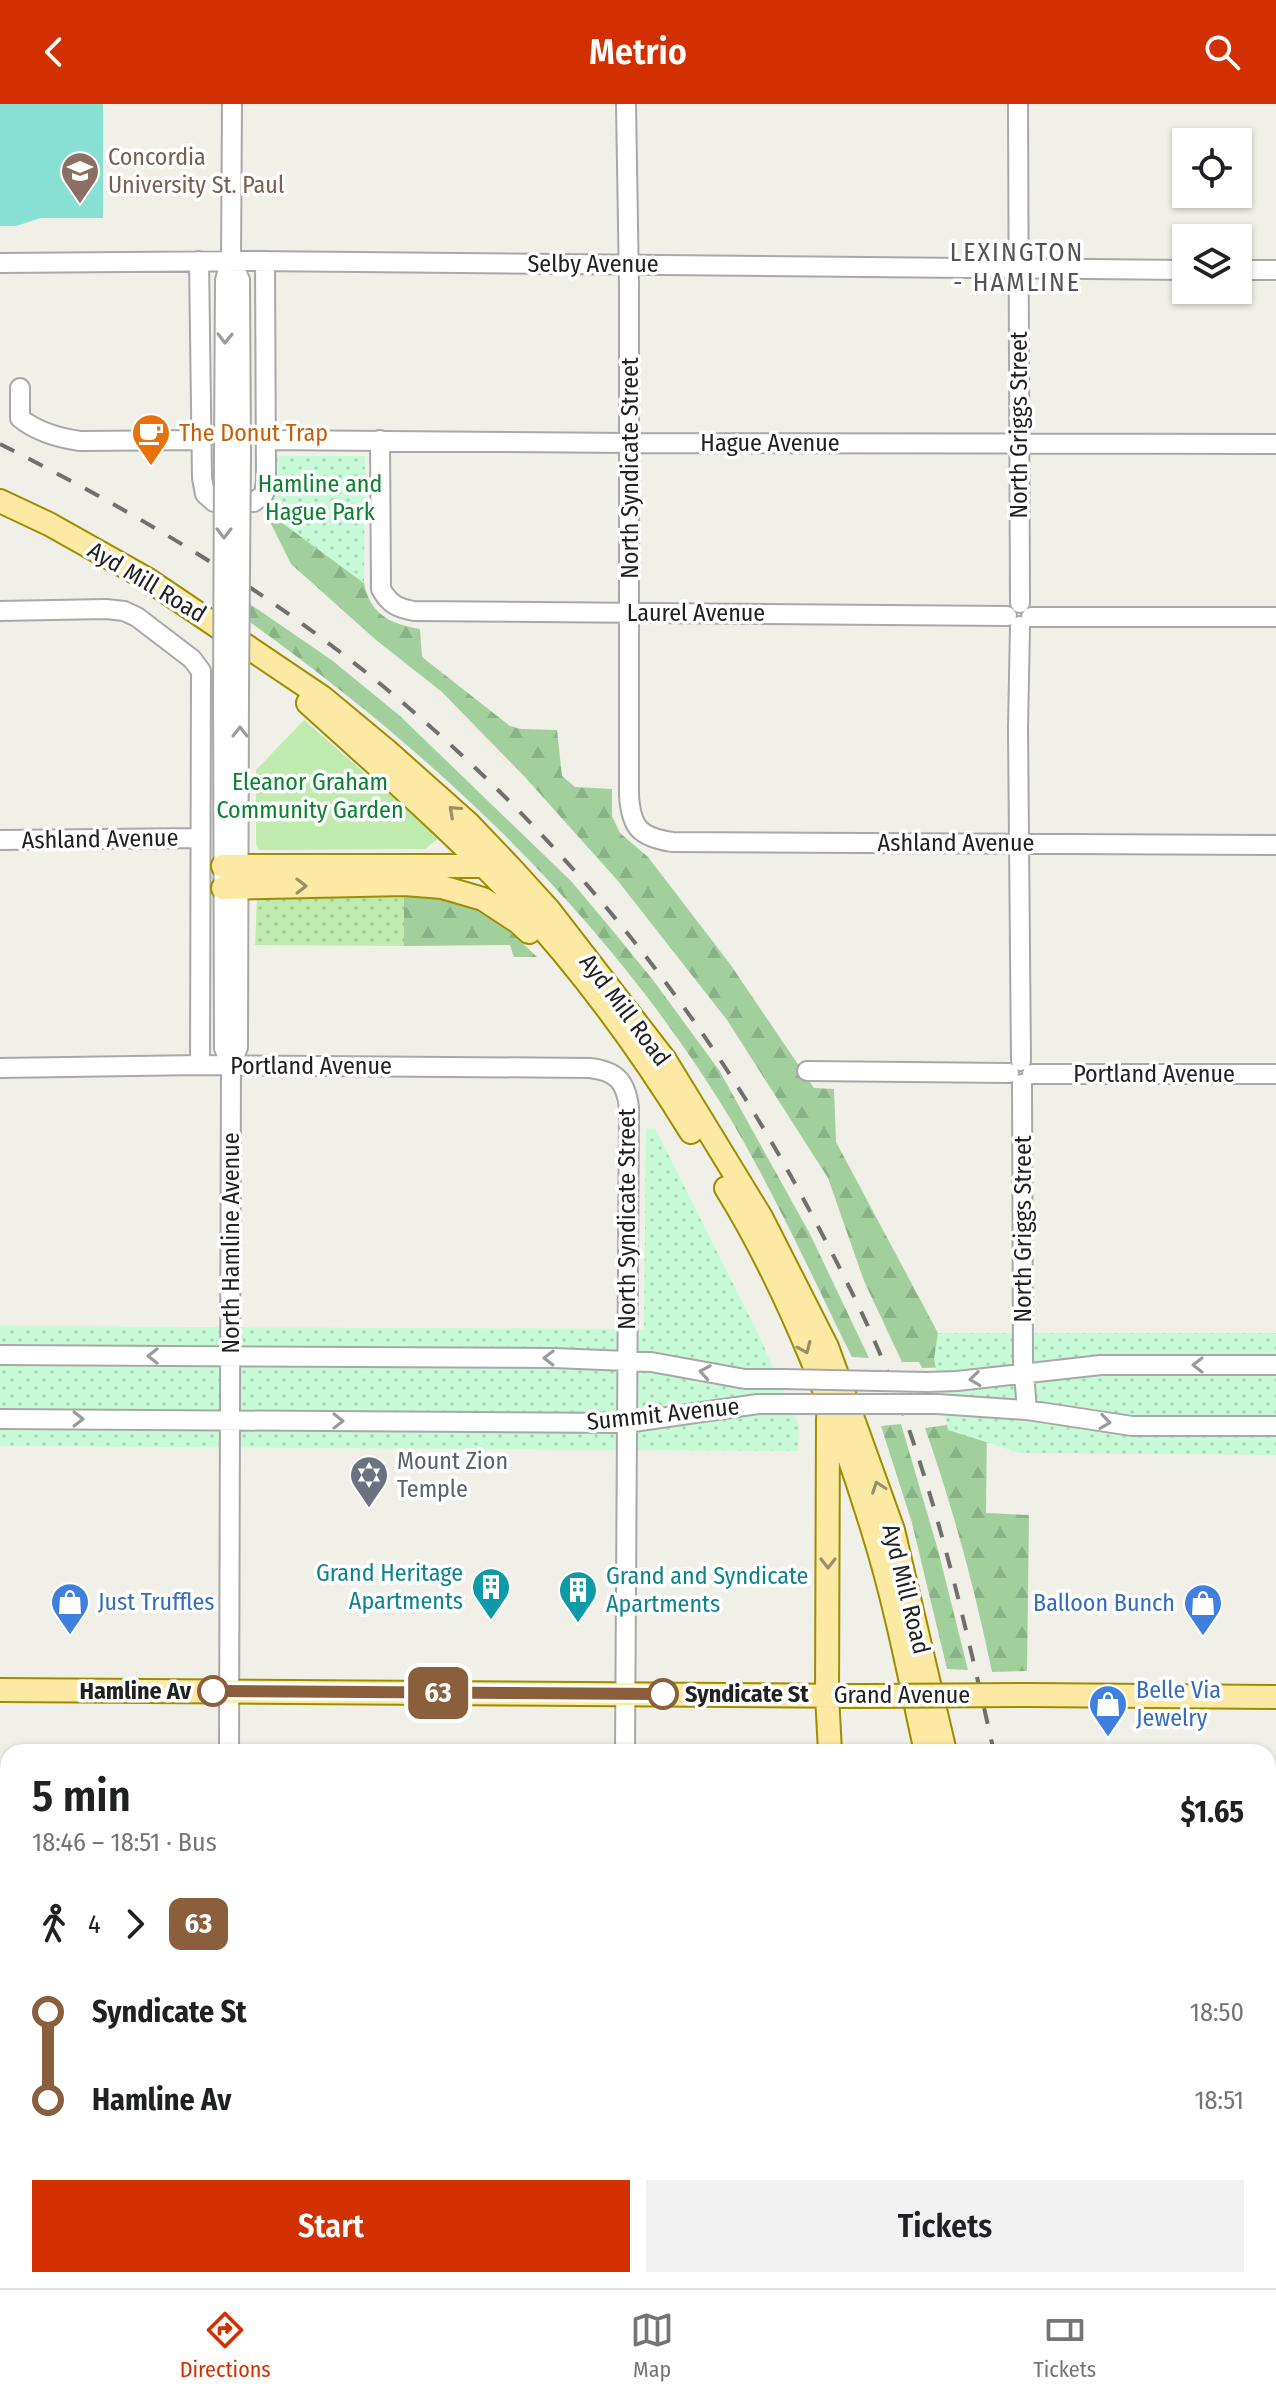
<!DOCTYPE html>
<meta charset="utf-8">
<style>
:root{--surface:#fff;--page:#f2f2f2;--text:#202124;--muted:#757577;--line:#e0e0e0;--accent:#d23000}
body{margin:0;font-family:"Fira Sans Condensed",sans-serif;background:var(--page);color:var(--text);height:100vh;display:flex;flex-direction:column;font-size:30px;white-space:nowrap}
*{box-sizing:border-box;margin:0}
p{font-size:26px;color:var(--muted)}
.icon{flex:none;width:44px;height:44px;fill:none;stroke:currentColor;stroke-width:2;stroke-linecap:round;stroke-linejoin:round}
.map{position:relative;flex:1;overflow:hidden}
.details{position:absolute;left:0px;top:1640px;width:1276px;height:544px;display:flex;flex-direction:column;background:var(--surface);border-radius:24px 24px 0 0;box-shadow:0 2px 6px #0004}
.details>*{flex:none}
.badge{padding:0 16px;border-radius:12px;font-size:28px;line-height:52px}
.buttons{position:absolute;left:1172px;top:24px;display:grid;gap:16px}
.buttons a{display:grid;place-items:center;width:80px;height:80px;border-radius:0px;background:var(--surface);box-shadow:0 2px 6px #0004;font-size:40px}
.map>.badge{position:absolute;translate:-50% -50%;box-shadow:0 0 0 4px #fff}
.legs{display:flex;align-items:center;gap:12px;height:88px;padding:0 32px;font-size:26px}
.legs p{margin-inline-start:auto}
.summary{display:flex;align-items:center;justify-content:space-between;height:136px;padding:0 32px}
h1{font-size:44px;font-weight:600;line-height:60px}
.button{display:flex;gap:16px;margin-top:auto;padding:16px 32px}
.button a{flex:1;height:92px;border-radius:0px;background:var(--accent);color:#fff;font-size:32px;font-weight:600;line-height:92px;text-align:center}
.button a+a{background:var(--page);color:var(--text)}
ul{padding:0 32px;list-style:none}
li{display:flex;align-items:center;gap:28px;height:88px;font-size:30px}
li i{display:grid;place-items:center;width:12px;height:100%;margin:0 10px;background:currentColor}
li i::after{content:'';width:20px;height:20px;margin:-10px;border:6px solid;border-radius:50%;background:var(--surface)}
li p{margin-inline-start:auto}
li:first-child i{background:linear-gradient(#0000 50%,currentColor 0)}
li:last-child i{background:linear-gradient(currentColor 50%,#0000 0)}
header{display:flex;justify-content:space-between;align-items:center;height:104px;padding:0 32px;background:var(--accent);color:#fff;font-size:36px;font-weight:600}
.tab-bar{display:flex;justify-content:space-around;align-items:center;height:112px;border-top:2px solid var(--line);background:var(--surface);font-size:22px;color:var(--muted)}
.tab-bar a{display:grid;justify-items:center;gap:4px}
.tab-bar .on{color:var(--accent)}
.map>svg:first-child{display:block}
</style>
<header><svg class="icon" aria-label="back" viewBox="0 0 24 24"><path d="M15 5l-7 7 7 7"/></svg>Metrio<svg class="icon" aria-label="search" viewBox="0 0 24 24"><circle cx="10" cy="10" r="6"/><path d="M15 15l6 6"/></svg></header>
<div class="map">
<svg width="1276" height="2184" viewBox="0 0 1276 2184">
<defs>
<pattern id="grass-dots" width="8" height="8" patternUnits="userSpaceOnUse" patternTransform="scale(2)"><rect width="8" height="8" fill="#bfebaf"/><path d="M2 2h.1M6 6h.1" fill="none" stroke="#a4c996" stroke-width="1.8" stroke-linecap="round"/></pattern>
<pattern id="forest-firs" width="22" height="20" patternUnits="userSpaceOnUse" patternTransform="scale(2)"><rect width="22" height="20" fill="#a1d09d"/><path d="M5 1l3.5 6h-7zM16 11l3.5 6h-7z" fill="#8ab287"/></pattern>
<pattern id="park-dots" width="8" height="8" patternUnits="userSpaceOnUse" patternTransform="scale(2)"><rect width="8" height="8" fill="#c7fad6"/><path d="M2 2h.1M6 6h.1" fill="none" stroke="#abd6b7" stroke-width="1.8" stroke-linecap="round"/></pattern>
</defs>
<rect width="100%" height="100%" fill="#f1f0e8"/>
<!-- grass -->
<path fill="url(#grass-dots)" d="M257,791H404V842L255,841Z"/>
<!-- forest -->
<path fill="url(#forest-firs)" d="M273,412L364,479C370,510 390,520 420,525L422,553L510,622L521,625L557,626L562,672L575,683L612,685V712L620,729L648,753L730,860L814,984L834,985L836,1038L938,1229H1002L954,1263L922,1264L919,1258H902L864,1177L828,1074L727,916L618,777L524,672L442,588L376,536L291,460L271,420Z
M247,498L333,557L400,612L571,777L608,821L653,876L719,966L810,1130L869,1254L852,1253C811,1171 773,1085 725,1006C603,808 434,650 247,516Z
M404,791L448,793L487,805L537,853H514L510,841L404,842Z
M901,1320L938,1446L968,1566L947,1565L912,1419L881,1322Z
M947,1321L987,1322L986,1409L1029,1411L1027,1567L992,1568C975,1485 953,1404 925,1324Z"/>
<!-- park -->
<path fill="url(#park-dots)" d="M273,352H365L364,479L273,412Z
M655,1024L756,1225L799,1322L798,1347L0,1342V1222L644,1225L646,1025Z
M938,1229H1276V1351L1020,1349L948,1326L934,1255Z"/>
<!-- garden -->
<path fill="#bfebaf" d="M304,616L439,734L425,745L259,746L256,740V666Z"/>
<!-- pitch -->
<path fill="#87e0d1" d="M0,0H103V114H41L16,122H0Z"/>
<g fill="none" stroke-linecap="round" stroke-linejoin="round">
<!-- minor casing -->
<g stroke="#a8a8a8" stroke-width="22">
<path id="minor" d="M626,0L629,181V691C631,724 640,733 672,738L1276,741
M1018,0L1020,499
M199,157L202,374L205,390L214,398H254L264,390L266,377L265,157
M231,157L240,176L241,350
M0,159L252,157L1186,166
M1238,166H1276
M20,284V314C37,328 59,334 80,337L203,336
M265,336L629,339L1276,340
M380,336L381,485C390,501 398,504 414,507L1007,512
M224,351L225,176L231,157L232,0
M0,507L106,505L124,507L137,513L192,555L201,567L200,961
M1031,513H1276
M1020,522L1018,624L1021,957
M223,587L224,944L231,962
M0,736L199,734
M0,964L200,961L590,964C616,967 626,977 629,1004L625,1648
M807,967L1009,969
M1032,970H1276
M1022,980L1023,1258L1027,1306
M0,1251L554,1254L651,1258L745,1275H783
M927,1278L957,1277L1101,1261H1276
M937,1300L1027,1306L1132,1322H1276
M0,1315L626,1319L758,1300H793
M229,1648L231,962L238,943L239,586
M0,1819H8
M1268,1825H1276
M0,2048H8
M1268,2058H1276
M229,2176V2184
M625,2184V2176"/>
</g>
<!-- major casing -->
<g stroke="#9e8d00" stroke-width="26">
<path id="major" d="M0,397L49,420L147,475L322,593L387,647L469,720L509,762L549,806L665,956L761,1113L827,1243L893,1426L945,1648
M308,599C366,652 427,704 482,760C562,839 632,932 691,1028
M223,762H492
M223,784L405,780L442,783L483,795L518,818L529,828
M726,1084C789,1186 839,1315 874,1430C896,1501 910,1575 926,1648
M828,1314L827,1591L830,1648
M0,1586L870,1592
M1030,1591L1276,1593
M1043,2176L1045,2184
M1062,2176L1064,2184"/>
</g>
<!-- minor -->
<use href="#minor" stroke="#fff" stroke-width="18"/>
<!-- major -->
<use href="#major" stroke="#fce9a3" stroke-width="22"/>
<!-- rail -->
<path stroke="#6f6f6f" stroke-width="4" stroke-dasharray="16 16" stroke-linecap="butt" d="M0,340C79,380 157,423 231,471C472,627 671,846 805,1098C839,1161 872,1225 897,1292C940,1407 967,1528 994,1648
M1111,2176L1113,2184"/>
<!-- minor-bridge casing -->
<g stroke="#a8a8a8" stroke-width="22" stroke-linecap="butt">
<path id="minor-bridge" d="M239,586L241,350
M223,587L224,351
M783,1275L927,1278
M793,1300H937"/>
</g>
<!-- major-bridge casing -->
<g stroke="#9e8d00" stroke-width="26" stroke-linecap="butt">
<path id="major-bridge" d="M870,1592L1030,1591"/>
</g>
<!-- minor-bridge -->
<use href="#minor-bridge" stroke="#fff" stroke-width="18"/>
<!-- major-bridge -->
<use href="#major-bridge" stroke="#fce9a3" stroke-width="22"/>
</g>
<!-- one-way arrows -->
<defs><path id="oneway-chevron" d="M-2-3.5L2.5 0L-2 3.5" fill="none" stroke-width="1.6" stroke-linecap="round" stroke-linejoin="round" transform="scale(2)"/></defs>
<g stroke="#9b9b9b">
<use href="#oneway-chevron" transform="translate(225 234) rotate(91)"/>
<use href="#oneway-chevron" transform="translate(224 429) rotate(90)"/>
<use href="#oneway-chevron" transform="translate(240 628) rotate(-90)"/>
<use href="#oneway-chevron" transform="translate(153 1252) rotate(-180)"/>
<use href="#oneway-chevron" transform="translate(549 1254) rotate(-179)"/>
<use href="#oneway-chevron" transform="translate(1198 1261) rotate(180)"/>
<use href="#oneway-chevron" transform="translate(705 1268) rotate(-170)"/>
<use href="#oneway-chevron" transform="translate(975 1275) rotate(173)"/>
<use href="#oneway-chevron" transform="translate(78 1315)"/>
<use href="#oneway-chevron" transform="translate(338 1317)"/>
<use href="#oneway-chevron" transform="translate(1105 1318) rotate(8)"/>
</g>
<g stroke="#998f68">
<use href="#oneway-chevron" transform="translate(454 707) rotate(-138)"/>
<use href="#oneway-chevron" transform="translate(301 782) rotate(-1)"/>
<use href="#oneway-chevron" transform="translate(805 1244) rotate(67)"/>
<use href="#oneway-chevron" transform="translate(878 1383) rotate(-109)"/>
<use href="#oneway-chevron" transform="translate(828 1459) rotate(90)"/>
</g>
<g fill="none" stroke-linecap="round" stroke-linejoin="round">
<!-- line-1 casing -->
<g stroke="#fff" stroke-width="18">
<path id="line-1" d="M213,1587L663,1590"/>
</g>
<!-- line-1 -->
<use href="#line-1" stroke="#8b5e3c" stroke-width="12"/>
</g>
<!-- icons -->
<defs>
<g id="university-pin" transform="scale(2)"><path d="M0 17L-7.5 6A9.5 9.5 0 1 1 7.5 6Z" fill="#8d6e63" stroke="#fff"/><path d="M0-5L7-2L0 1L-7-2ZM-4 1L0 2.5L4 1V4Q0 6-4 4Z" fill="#fff"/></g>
<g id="cafe-pin" transform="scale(2)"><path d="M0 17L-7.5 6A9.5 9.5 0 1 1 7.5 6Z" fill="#e8710a" stroke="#fff"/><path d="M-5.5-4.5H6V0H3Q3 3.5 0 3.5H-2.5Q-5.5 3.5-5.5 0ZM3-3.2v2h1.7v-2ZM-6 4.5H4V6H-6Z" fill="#fff"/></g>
<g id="synagogue-pin" transform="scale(2)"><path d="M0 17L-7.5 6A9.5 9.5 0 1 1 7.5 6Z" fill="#6b7280" stroke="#fff"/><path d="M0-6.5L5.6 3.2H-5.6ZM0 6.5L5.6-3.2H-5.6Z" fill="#fff"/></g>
<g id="building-pin" transform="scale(2)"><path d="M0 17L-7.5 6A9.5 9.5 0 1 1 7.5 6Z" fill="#0f9aa8" stroke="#fff"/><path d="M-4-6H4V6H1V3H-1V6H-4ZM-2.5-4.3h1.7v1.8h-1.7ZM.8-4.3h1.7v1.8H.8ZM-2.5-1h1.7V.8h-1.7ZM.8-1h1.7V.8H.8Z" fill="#fff"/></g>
<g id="shop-pin" transform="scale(2)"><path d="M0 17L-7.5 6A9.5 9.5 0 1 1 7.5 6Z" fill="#3f7fe0" stroke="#fff"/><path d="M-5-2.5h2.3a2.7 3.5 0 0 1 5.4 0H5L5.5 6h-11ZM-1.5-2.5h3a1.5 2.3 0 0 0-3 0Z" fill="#fff"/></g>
</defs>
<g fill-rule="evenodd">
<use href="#university-pin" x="80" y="67"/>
<use href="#cafe-pin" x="151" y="329"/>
<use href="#synagogue-pin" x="369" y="1371"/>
<use href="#building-pin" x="491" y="1483"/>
<use href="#building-pin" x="578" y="1486"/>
<use href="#shop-pin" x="70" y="1498"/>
<use href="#shop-pin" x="1203" y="1499"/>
<use href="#shop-pin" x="1108" y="1600"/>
</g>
<!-- markers -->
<g fill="#fff" stroke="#8b5e3c" stroke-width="4">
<circle cx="213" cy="1587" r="14"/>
<circle cx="663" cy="1590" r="14"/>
</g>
<g text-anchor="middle" stroke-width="7" stroke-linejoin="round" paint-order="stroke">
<!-- education labels -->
<g font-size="24" fill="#785e54" stroke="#fff" text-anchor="start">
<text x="108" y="61">Concordia<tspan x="108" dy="28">University St. Paul</tspan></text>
</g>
<!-- street labels -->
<g font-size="24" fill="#212121" stroke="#fff">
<text x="593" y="168">Selby Avenue</text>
<text transform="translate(1019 321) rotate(-90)" y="8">North Griggs Street</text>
<text x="770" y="347">Hague Avenue</text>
<text transform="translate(630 364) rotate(-90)" y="8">North Syndicate Street</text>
<text transform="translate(147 478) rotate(31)" y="8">Ayd Mill Road</text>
<text x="696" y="517">Laurel Avenue</text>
<text transform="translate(100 735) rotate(-1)" y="8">Ashland Avenue</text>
<text x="956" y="747">Ashland Avenue</text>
<text transform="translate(625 906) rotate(53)" y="8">Ayd Mill Road</text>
<text x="311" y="970">Portland Avenue</text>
<text x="1154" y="978">Portland Avenue</text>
<text transform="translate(627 1115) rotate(-90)" y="8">North Syndicate Street</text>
<text transform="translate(1023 1125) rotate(-90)" y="8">North Griggs Street</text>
<text transform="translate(231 1139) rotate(-90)" y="8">North Hamline Avenue</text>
<text transform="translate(663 1310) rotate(-6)" y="8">Summit Avenue</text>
<text transform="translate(906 1485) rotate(76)" y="8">Ayd Mill Road</text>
<text x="902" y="1599">Grand Avenue</text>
</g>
<!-- food labels -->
<g font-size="24" fill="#c56008" stroke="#fff" text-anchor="start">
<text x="179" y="337">The Donut Trap</text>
</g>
<!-- park labels -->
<g font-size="24" fill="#0c8231" stroke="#fff">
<text x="320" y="388">Hamline and<tspan x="320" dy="28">Hague Park</tspan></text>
<text x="310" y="686">Eleanor Graham<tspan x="310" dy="28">Community Garden</tspan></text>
</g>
<!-- worship labels -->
<g font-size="24" fill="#5b616d" stroke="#fff" text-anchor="start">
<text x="397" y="1365">Mount Zion<tspan x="397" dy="28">Temple</tspan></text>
</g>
<!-- culture labels -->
<g font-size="24" fill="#0d838f" stroke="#fff" text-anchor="end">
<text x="463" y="1477">Grand Heritage<tspan x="463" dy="28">Apartments</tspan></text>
<text x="606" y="1480" text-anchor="start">Grand and Syndicate<tspan x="606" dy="28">Apartments</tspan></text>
</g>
<!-- shop labels -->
<g font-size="24" fill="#366cbe" stroke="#fff" text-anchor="start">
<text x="98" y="1506">Just Truffles</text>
<text x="1175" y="1507" text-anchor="end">Balloon Bunch</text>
<text x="1136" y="1594">Belle Via<tspan x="1136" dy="28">Jewelry</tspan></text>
</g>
<!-- stop labels -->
<g font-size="24" font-weight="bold" fill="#212121" stroke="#fff" text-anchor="end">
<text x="191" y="1595">Hamline Av</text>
<text x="685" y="1598" text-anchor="start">Syndicate St</text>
</g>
<!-- neighbourhood labels -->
<g font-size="26" letter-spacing="2" fill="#545454" stroke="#fff">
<text x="1017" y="157">LEXINGTON<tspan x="1017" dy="30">- HAMLINE</tspan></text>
</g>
</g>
</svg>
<div class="buttons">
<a><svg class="icon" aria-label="locate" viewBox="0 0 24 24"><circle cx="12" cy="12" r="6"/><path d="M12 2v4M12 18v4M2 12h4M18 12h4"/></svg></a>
<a><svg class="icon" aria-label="layers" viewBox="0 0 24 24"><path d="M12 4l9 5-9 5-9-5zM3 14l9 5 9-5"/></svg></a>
</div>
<b class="badge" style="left:438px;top:1589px;background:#8b5e3c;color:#fff">63</b>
<section class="details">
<div class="summary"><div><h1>5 min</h1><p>18:46 – 18:51 · Bus</p></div><b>$1.65</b></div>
<div class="legs"><svg class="icon" aria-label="walk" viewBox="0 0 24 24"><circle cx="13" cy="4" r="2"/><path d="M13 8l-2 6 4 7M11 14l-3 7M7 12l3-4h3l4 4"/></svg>4<svg class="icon" aria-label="forward" viewBox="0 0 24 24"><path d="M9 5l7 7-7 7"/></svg><b class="badge" style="background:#8b5e3c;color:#fff">63</b></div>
<ul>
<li><i style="color:#8b5e3c"></i><b>Syndicate St</b><p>18:50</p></li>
<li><i style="color:#8b5e3c"></i><b>Hamline Av</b><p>18:51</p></li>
</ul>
<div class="button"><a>Start</a><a>Tickets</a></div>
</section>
</div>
<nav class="tab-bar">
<a class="on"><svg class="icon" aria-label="directions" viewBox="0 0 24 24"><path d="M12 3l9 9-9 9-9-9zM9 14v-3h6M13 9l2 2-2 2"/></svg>Directions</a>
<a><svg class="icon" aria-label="map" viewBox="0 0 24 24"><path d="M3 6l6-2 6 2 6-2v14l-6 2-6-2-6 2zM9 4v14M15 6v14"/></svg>Map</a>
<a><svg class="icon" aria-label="tickets" viewBox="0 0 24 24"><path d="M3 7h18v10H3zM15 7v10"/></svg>Tickets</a>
</nav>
